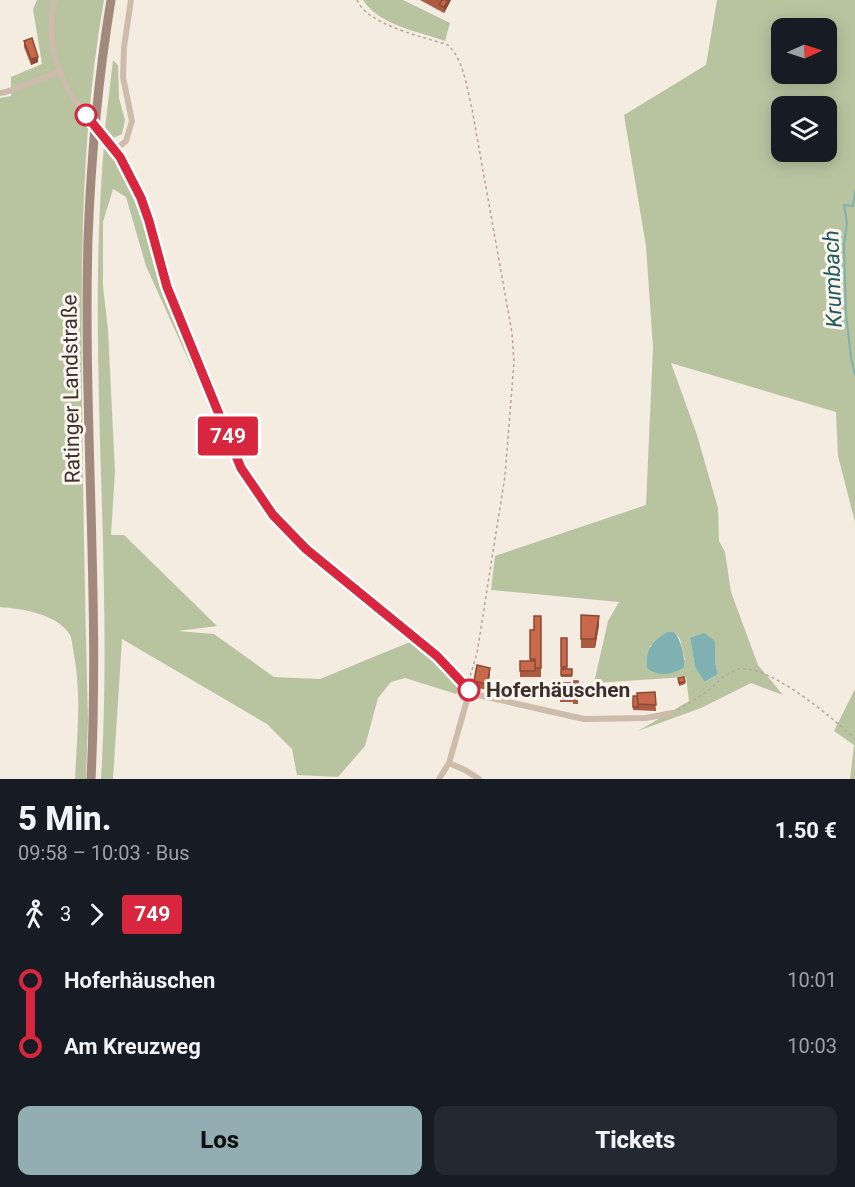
<!DOCTYPE html>
<html lang="de">
<meta charset="utf-8">
<style>
:root{--surface:#171b24;--page:#242831;--text:#f1f3f6;--muted:#9ea1a6;--accent:#92aeb2}
body{margin:0;font-family:Roboto,sans-serif;background:var(--page);color:var(--text);height:100vh;display:flex;flex-direction:column;font-size:22px;white-space:nowrap}
*{box-sizing:border-box;margin:0}
p{font-size:20px;color:var(--muted)}
.icon{flex:none;width:33px;height:33px;fill:none;stroke:currentColor;stroke-width:2;stroke-linecap:round;stroke-linejoin:round}
.map{position:relative;height:779px;overflow:hidden}
.side{display:flex;flex-direction:column;background:var(--surface);flex:1}
.side>*{flex:none}
.badge{padding:0 12px;border-radius:4px;font-size:21px;line-height:39px}
.needle{width:39px;rotate:87deg}
.tools{position:absolute;left:771px;top:18px;display:grid;gap:12px}
.tools a{display:grid;place-items:center;width:66px;height:66px;border-radius:12px;background:var(--surface);box-shadow:0 3px 15px #0003;font-size:30px}
.map>.badge{position:absolute;translate:-50% -50%;box-shadow:0 0 0 3px #fff}
.legs{display:flex;align-items:center;gap:9px;height:66px;padding:0 18px;font-size:20px}
.legs p{margin-inline-start:auto}
.head{display:flex;align-items:center;justify-content:space-between;height:102px;padding:0 18px}
h1{font-size:33px;font-weight:800;line-height:45px}
.button{display:flex;gap:12px;margin-top:auto;padding:12px 18px}
.button a{flex:1;height:69px;border-radius:12px;background:var(--accent);color:#111;font-size:24px;font-weight:800;line-height:69px;text-align:center}
.button a+a{background:var(--page);color:var(--text)}
ul{padding:0 18px;list-style:none}
li{display:flex;align-items:center;gap:21px;height:66px;font-size:22px}
li i{display:grid;place-items:center;width:9px;height:100%;margin:0 8px;background:currentColor}
li i::after{content:'';width:15px;height:15px;margin:-8px;border:4px solid;border-radius:50%;background:var(--surface)}
li p{margin-inline-start:auto}
li:first-child i{background:linear-gradient(#0000 50%,currentColor 0)}
li:last-child i{background:linear-gradient(currentColor 50%,#0000 0)}
.map>svg:first-child{display:block}
</style>
<div class="map">
<svg width="855" height="779" viewBox="0 0 855 779">
<rect width="100%" height="100%" fill="#f4ebe1"/>
<!-- green -->
<path fill="#b8c4a0" fill-rule="evenodd" d="M37,0H104C81,130 81,262 82,394C83,502 85,611 88,720L86,779H75C77,736 82,692 73,649C72,644 72,636 68,632C53,613 22,609 0,607V98L11,96V77L42,64L33,9Z
M363,0H403L450,23L445,41C418,31 380,26 363,0Z
M717,0H855V522L838,456L836,412L671,363L697,435L718,508L719,541L725,552L731,592L758,665L783,695L751,683L701,708L638,731L689,701L686,677L594,683L608,621L619,602L491,590L495,556L646,505L653,348L646,246L624,115L706,65ZM782,28H826V74H782ZM782,106H826V152H782ZM667,632H674L680,639L685,660L649,647ZM690,638L715,641V663L718,674L706,682L695,667Z
M113,60L118,65L119,98L125,120L122,134L114,138L105,128Z
M104,145C122,170 136,196 145,226C151,245 153,265 159,284C174,326 194,366 212,406L211,410L146,266L126,197L113,189L103,222V286L108,330L115,472L111,535H124L217,626L178,631L214,634L274,677L320,679L410,642L438,662L462,688L456,694L405,678L391,682L378,698L365,746L338,777L297,775L292,749L267,724L122,639L113,779H101C114,568 86,356 104,145Z
M855,689V779H850L854,745L834,731Z"/>
<!-- water -->
<path fill="#7fb0b2" d="M667,632H674C681,640 685,656 684,667C673,675 658,677 647,668C646,648 651,643 667,632Z
M704,633L715,641V663L718,674L705,682L695,667L690,638Z"/>
<g fill="none" stroke-linecap="round" stroke-linejoin="round">
<!-- stream -->
<path stroke="#7fb0b2" stroke-width="2" d="M855,191L853,206L844,205L847,223L844,245L846,313L851,358L855,375"/>
<!-- path -->
<path stroke="#b9a596" stroke-width="1.5" stroke-dasharray="3 3" stroke-linecap="butt" d="M357,0C367,25 424,37 448,45C464,60 467,89 472,109L512,333L514,362L505,476L477,653L469,680
M678,710C687,704 697,699 706,692C716,685 723,675 735,670C764,659 834,719 855,739"/>
<!-- minor -->
<path stroke="#cdbbac" stroke-width="6" d="M54,0C45,45 58,82 87,116
M0,93L6,92L59,72
M104,136L128,171L146,211L167,287L241,468L273,515L306,549L437,656L467,687L469,693L449,763L439,779
M115,150L126,141L132,121L123,77L124,47L131,0
M469,693L584,719L646,718L672,713
M449,763L465,770L479,779"/>
<!-- secondary -->
<path stroke="#a18a7d" stroke-width="9" d="M91,779C100,599 83,419 88,239C91,159 98,79 111,0"/>
</g>
<!-- wall -->
<path fill="#ac5a40" d="M420,0H451L444,13Z
M24,41L38,62L31,65L24,47Z
M581,615L599,625L595,648H581Z
M541,616V677H520V661H530V630H534Z
M561,638H567V669H572V677H561Z
M490,674L487,690L474,687V681Z
M678,678L685,682V684L679,686Z
M578,681V704H573V702H560V683L574,684Z
M655,692L656,711L633,710V696H637Z"/>
<!-- shaded-wall -->
<path fill="#8c4a34" d="M448,0H451L444,13V7Z
M38,57V62L31,65V59Z
M599,616V625L595,648V639Z
M490,668V674L487,690V684Z"/>
<!-- building -->
<path fill="#c8694b" stroke="#8c4a34" stroke-width="1.5" d="M442,0H448L444,7L439,5Z
M32,38L38,57L31,59L24,41Z
M581,615L599,616L595,639H581Z
M534,616H541V668H535V659H530V630H534Z
M561,638H567V667H561Z
M520,661H535V671H520Z
M477,665L490,668L487,684L474,681Z
M561,669H572V675H561Z
M684,677L685,682L679,683L678,678Z
M574,681H578V699H573V696H560V683H570V688H574Z
M570,684H574V688H570Z
M655,692L656,705L638,704L637,693Z
M633,696H637L638,707H633Z"/>
<g fill="none" stroke-linecap="round" stroke-linejoin="round">
<!-- line-1 casing -->
<g stroke="#fff" stroke-width="14">
<path id="line-1" d="M86,115L120,157L141,198L149,221L167,287L241,468L273,515L306,549L437,656L469,690"/>
</g>
<!-- line-1 -->
<use href="#line-1" stroke="#d7263d" stroke-width="9"/>
</g>
<!-- markers -->
<g fill="#fff" stroke="#d7263d" stroke-width="3">
<circle cx="86" cy="115" r="10"/>
<circle cx="469" cy="690" r="10"/>
</g>
<g text-anchor="middle" stroke-width="6" stroke-linejoin="round" paint-order="stroke">
<!-- street labels -->
<g font-size="21" fill="#3b302b" stroke="#fbf5ee">
<text transform="translate(71 389) rotate(-91)" y="7">Ratinger Landstraße</text>
</g>
<!-- stop labels -->
<g font-size="21" font-weight="bold" fill="#3b302b" stroke="#fbf5ee" text-anchor="start">
<text x="486" y="697">Hoferhäuschen</text>
</g>
<!-- water labels -->
<g font-size="22" font-style="italic" fill="#1f5a5e" stroke="#fbf5ee">
<text transform="translate(832 279) rotate(-92)" y="8">Krumbach</text>
</g>
</g>
</svg>
<div class="tools">
<a><svg class="needle" viewBox="-14 -14 28 28"><path d="M0-13l5 13h-10z" fill="#e53935"/><path d="M0 13l5-13h-10z" fill="#9ea1a6"/></svg></a>
<a><svg class="icon" aria-label="layers" viewBox="0 0 24 24"><path d="M12 4l9 5-9 5-9-5zM3 14l9 5 9-5"/></svg></a>
</div>
<b class="badge" style="left:228px;top:436px;background:#d7263d;color:#fff">749</b>
</div>
<section class="side">
<div class="head"><div><h1>5 Min.</h1><p>09:58 – 10:03 · Bus</p></div><b>1.50 €</b></div>
<div class="legs"><svg class="icon" aria-label="walk" viewBox="0 0 24 24"><circle cx="13" cy="4" r="2"/><path d="M13 8l-2 6 4 7M11 14l-3 7M7 12l3-4h3l4 4"/></svg>3<svg class="icon" aria-label="forward" viewBox="0 0 24 24"><path d="M9 5l7 7-7 7"/></svg><b class="badge" style="background:#d7263d;color:#fff">749</b></div>
<ul>
<li><i style="color:#d7263d"></i><b>Hoferhäuschen</b><p>10:01</p></li>
<li><i style="color:#d7263d"></i><b>Am Kreuzweg</b><p>10:03</p></li>
</ul>
<div class="button"><a>Los</a><a>Tickets</a></div>
</section>
